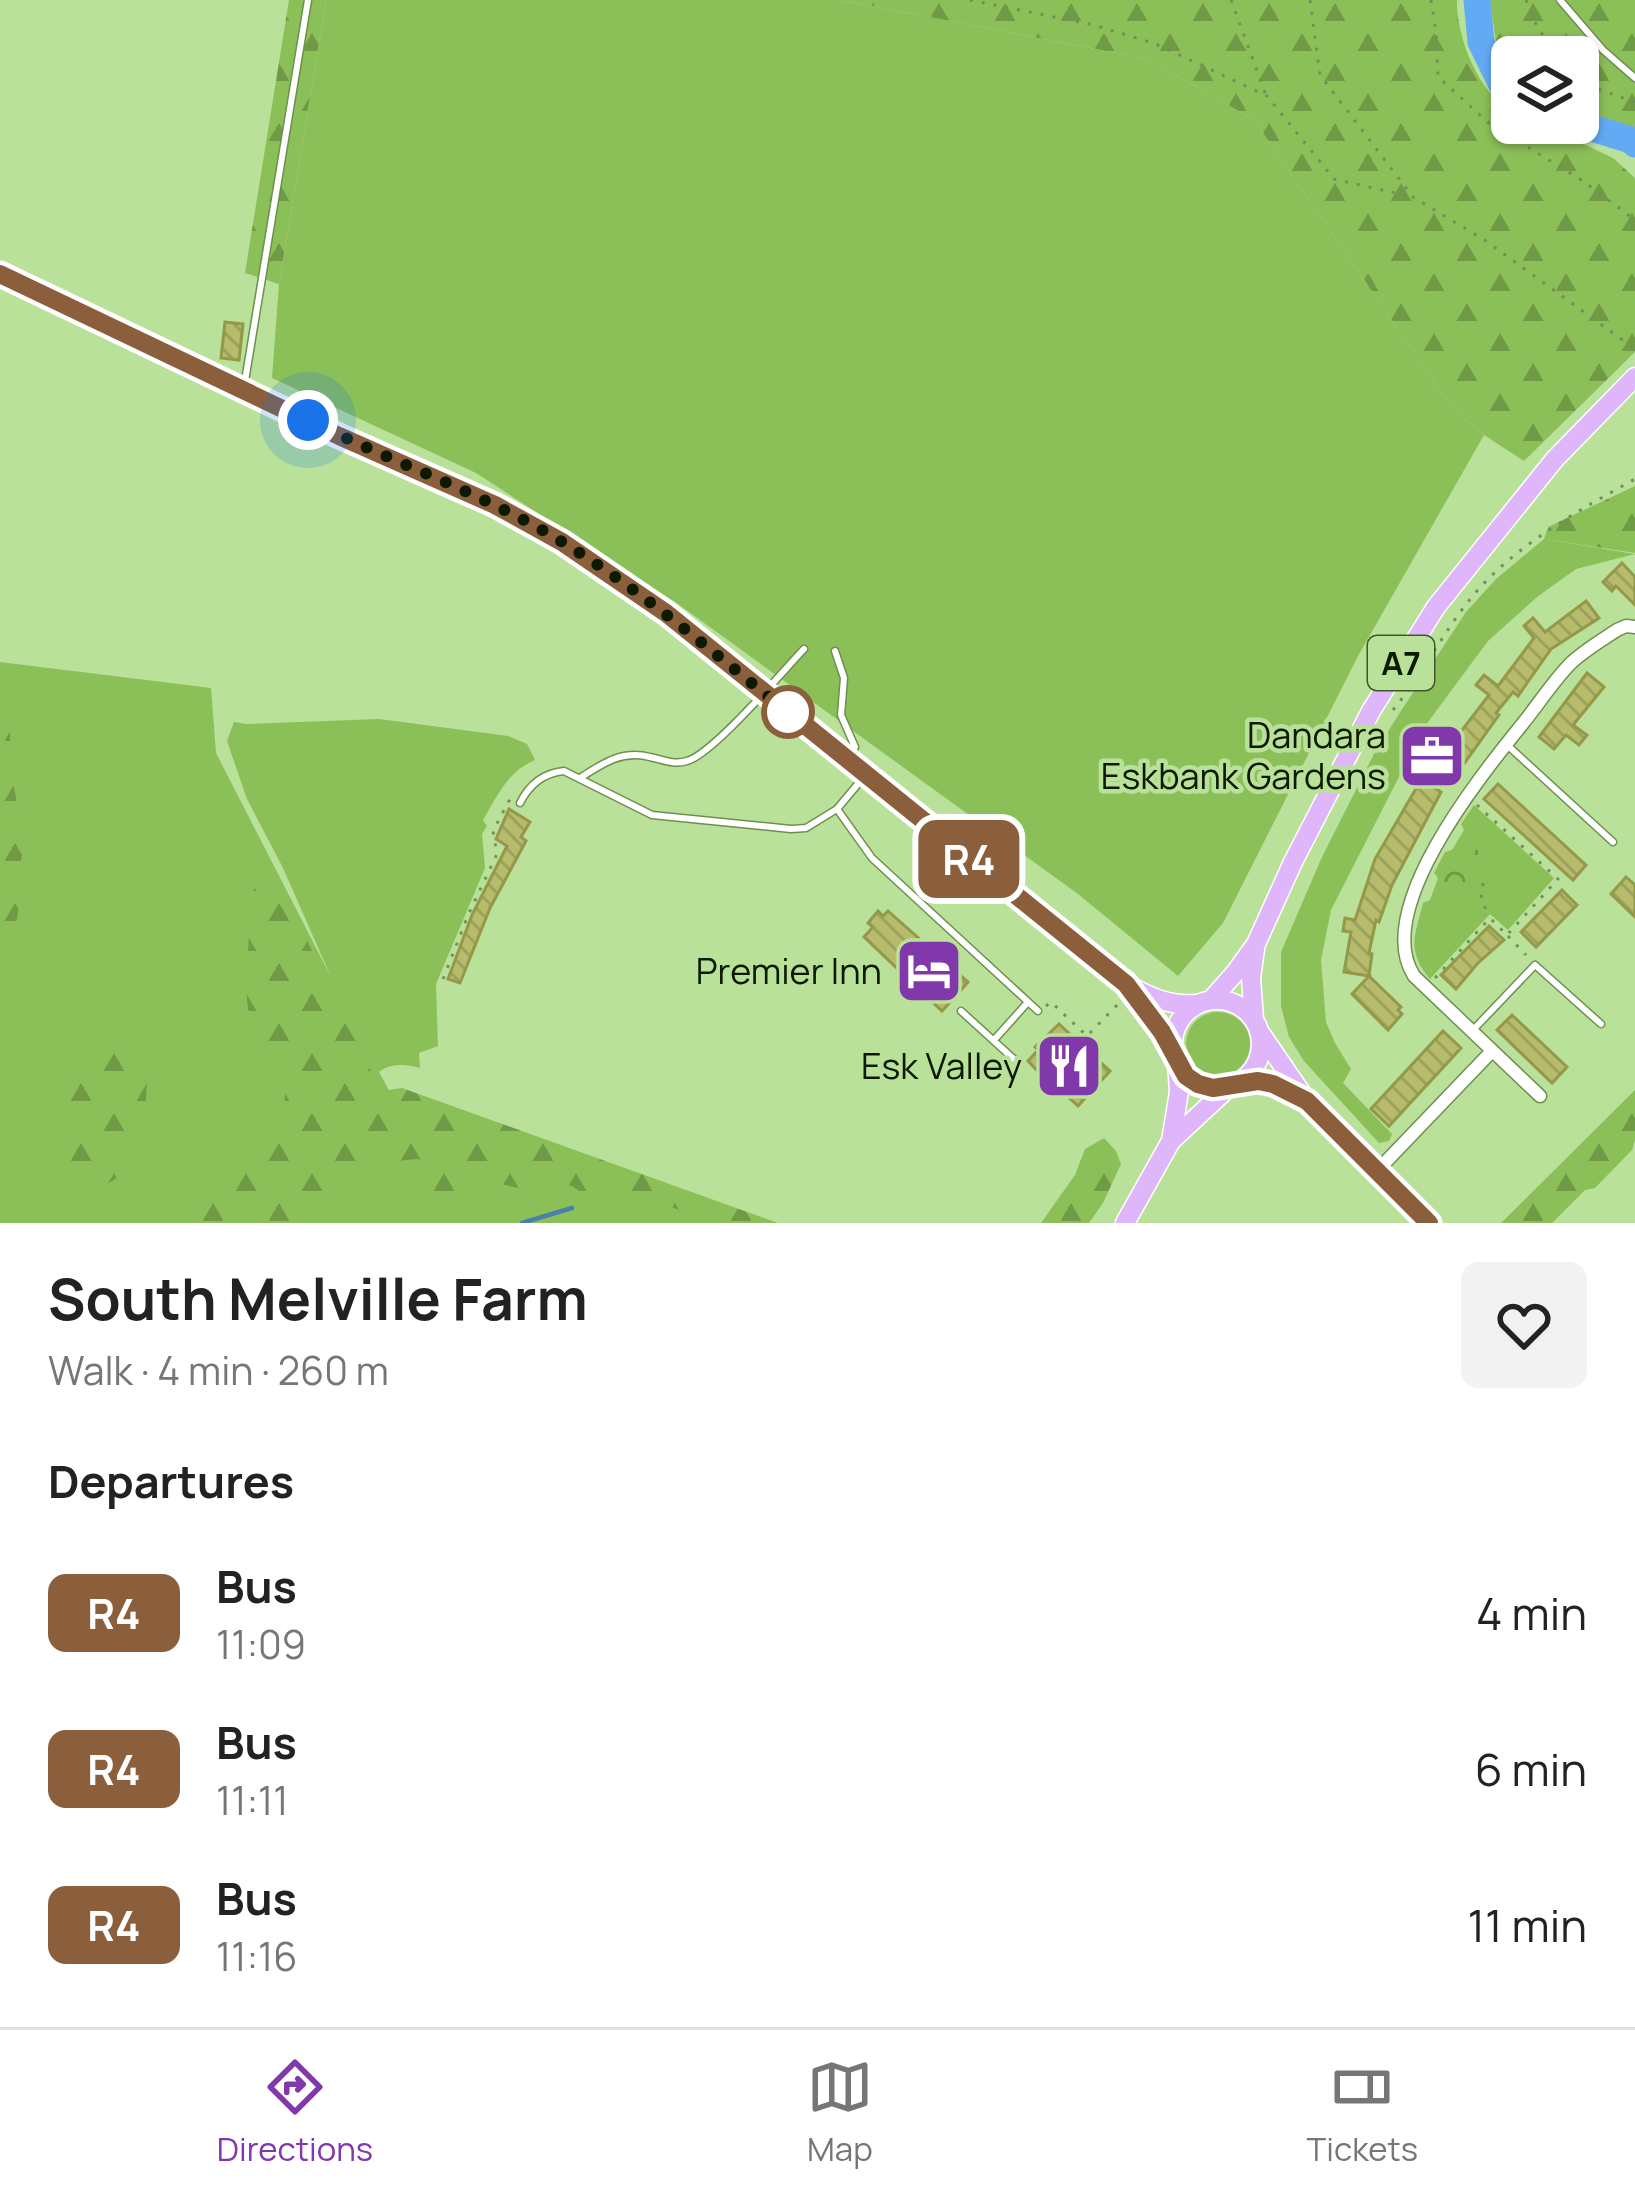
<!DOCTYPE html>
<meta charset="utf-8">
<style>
:root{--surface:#fff;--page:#f2f2f2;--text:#222;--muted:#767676;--line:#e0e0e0;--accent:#8138aa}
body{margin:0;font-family:Manrope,sans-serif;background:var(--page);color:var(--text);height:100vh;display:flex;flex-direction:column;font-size:45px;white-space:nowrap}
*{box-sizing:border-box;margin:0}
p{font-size:39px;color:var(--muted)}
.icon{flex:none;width:66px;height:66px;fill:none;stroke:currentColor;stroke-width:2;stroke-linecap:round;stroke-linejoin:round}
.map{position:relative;height:1223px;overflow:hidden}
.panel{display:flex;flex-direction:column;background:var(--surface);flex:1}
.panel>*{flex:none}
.badge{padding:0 24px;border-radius:18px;font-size:42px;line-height:78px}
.tools{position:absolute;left:1491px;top:36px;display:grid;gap:24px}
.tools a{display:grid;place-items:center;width:108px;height:108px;border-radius:18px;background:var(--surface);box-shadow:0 3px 9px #0004;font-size:60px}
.you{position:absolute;width:60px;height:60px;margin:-30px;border:9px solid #fff;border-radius:50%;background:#1a73e8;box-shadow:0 0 0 18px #1a73e833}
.map>.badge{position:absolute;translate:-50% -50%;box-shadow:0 0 0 6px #fff}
h2{padding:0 48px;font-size:45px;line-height:108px}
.round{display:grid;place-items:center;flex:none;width:126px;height:126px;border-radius:18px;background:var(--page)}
.headline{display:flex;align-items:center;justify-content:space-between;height:204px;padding:0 48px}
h1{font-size:57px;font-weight:700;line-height:90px}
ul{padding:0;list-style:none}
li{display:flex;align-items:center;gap:36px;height:156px;padding:0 48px}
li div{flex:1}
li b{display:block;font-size:45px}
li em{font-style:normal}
li .badge{min-width:132px;font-weight:700;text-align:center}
.dock{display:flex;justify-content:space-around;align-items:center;height:168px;border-top:3px solid var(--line);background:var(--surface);font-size:33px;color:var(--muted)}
.dock a{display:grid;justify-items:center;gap:6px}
.dock .current{color:var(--accent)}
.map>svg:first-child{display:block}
</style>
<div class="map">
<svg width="1635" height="1223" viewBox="0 0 1635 1223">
<defs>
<pattern id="forest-firs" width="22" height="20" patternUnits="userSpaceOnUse" patternTransform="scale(3)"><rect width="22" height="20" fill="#8bbf57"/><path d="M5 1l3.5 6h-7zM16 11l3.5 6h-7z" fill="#709a46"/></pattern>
<pattern id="park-crowns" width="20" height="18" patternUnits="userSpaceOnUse" patternTransform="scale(3)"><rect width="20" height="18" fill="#8bbf57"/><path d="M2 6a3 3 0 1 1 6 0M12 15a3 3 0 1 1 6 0" fill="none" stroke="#709a46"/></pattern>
<pattern id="building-back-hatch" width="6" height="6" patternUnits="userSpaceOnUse" patternTransform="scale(3)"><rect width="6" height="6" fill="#b7bc6c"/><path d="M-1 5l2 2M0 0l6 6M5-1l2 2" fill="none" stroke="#9ca15c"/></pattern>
</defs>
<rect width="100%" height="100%" fill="#bae199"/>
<!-- grass -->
<path fill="#8bbf57" d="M326,0H841L1148,59L1254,120L1453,409L1484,435L1358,656L1223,923L1178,976L1078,894L678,604L476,473L272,378L279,284Z
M1544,539L1635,554L1576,569L1537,597L1488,641L1425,726L1331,910L1321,960L1326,1022L1335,1043L1351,1069L1343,1083L1392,1134L1389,1141L1379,1143L1304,1061L1289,1037L1281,1006V952L1322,857L1375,752L1399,714L1466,612L1496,579Z
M0,662L211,688L216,753L331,977L283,868L247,799L227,741L234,722L247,724L379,719L508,736L527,744L535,760C508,771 497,796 483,820L487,826L482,834L485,868L436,984L438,1046L419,1053L420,1068C405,1064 391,1063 379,1072L392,1096L747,1223H0Z
M1474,805L1554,878L1508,930L1490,914L1430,979C1406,951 1415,935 1423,903L1430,900L1438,878L1434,873L1445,852L1452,850L1464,830L1461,824Z
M1186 1044a32 32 0 1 1 64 0a32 32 0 1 1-64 0Z"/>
<!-- forest -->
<path fill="url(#forest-firs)" d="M289,0H326L279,284L245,273Z
M841,0H1457C1456,35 1478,95 1512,110V123H1540L1613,158L1635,178V352L1524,461L1484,435L1453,409L1254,120L1148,59Z
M1490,0H1635V138L1613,127L1578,117V57H1512V77L1499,63Z
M1635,486V553L1544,539L1548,527Z
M0,695L9,697L11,774L25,840L20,865V900L10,959L0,958Z
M261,860L295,916L381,1091L402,1088L778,1223H719L634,1195L605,1200L587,1196L572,1186L553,1181L539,1192L490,1182L473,1208L454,1211L431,1202V1170L419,1159C392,1160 353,1169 332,1187C319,1198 310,1213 296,1223H199C215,1185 287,1132 285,1092C284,1073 264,1062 258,1044C253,1030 248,1014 247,999C245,977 252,874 261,860Z
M104,1043L123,1062L142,1068L148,1075C145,1094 147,1114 143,1132C138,1156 116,1192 89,1186C74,1183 58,1173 52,1160L62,1135L70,1095L83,1077L91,1056Z
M1635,1090V1140L1632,1150L1595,1188L1585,1190L1552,1223H1501Z
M1104,1138L1116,1151L1121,1164L1103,1203L1089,1223H1041L1075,1175L1085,1149Z"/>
<!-- park -->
<path fill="url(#park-crowns)" d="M1460,842L1468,843L1485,856L1486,872L1466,913L1452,918L1439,913L1433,902L1441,878Z"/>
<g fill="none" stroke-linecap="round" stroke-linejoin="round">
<!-- stream -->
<path stroke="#497fab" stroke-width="4.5" d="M522,1223L572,1208"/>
<!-- river -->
<path stroke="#63aaf4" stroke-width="27" d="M1477,0L1481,42L1509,99L1512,101
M1576,123L1631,140L1635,144"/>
</g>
<!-- building -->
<path fill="url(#building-back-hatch)" stroke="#949849" stroke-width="3" d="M225,322L243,324L239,360L221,358Z
M1622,563L1635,577V605L1616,586L1612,591L1603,582Z
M1586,601L1599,618L1551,649L1518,696L1513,692L1496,713L1499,715L1461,768L1446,757L1462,737L1459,734L1489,695L1476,685L1484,675L1498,686L1534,638L1524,626L1533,618L1545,632Z
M1587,673L1604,687L1573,725L1587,735L1579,745L1566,735L1554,749L1539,737Z
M1421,780L1441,792L1392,885L1379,922L1376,920L1369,953L1372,954L1369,976L1401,1007L1398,1010L1402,1014L1388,1030L1352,994L1369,976L1344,972L1351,932L1343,931L1345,918L1355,920L1375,859Z
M1498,784L1586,865L1573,880L1484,799Z
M509,809L530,822L521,837L526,841L490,908L460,983L448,979L472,915L507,846L496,839Z
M1626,877L1635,885V917L1611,894Z
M1562,890L1577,905L1536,947L1521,932Z
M878,911L883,916L888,911L968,982L942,1011L864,937L873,927L868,923Z
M1489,926L1504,940L1478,963L1456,989L1441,975Z
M1512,1015L1567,1067L1552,1083L1497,1030Z
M1059,1024L1110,1071L1078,1106L1057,1087L1055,1089L1028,1061L1038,1050L1035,1047Z
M1443,1031L1461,1048L1389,1126L1371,1109Z"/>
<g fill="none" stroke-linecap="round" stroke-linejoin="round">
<!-- service casing -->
<g stroke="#6d904d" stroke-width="9">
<path id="service" d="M1560,0L1603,50L1635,78
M244,387L308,0
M835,651L844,678L841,715L855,747L848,754
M1506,744L1613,842
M580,778C603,763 622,750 650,757C664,760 673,765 687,761C713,754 782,672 804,649
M863,778L837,809L872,858L1038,1011
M520,803C529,785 543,773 564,771L652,815L791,829L806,828L837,809
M961,1011L1017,1062
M1474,1029L1535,965L1601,1024
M994,1040L1028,1002"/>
</g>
<!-- minor casing -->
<g stroke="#6d904d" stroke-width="15">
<path id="minor" d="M1540,1096L1414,976C1371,909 1483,773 1524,722C1540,702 1554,680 1571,663C1585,650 1602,640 1617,630L1626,626L1635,627
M1377,1171L1492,1051"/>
</g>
<!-- primary casing -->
<g stroke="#fff" stroke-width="21">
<path id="primary" d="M0,274L339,436L495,505L562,541L666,613L1126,984C1150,997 1168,1006 1196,1004
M1129,988L1172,1048
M1173 1044a44 44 0 1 1 88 0a44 44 0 1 1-88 0Z
M1211,1000L1235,973L1256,944L1293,862L1371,711L1436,607L1555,459L1635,377
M1254,1019L1251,978L1255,949
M1261,1034L1307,1101L1429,1223
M1239,1082C1264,1080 1280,1088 1302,1099
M1171,1141L1179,1092L1177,1063
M1125,1223L1171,1141L1229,1087"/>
</g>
<!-- path -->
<path stroke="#738f5a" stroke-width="3" stroke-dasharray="3 9" stroke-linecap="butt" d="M970,0L1094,25L1156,44L1267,96L1334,179L1413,197
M1231,0L1266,95
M1310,0L1320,75L1413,197L1486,241L1635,349
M1431,0L1436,31L1438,77L1490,124L1583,181L1635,220
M1526,0L1538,29L1561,57
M1578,78L1583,84L1635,102
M1393,710C1427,668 1450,618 1487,580C1530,537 1583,508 1635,479
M1414,763L1455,788
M1483,883L1481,898L1489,917
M1508,936L1526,955
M1435,978L1490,918L1507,935L1558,879L1477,805
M443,979L469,913L497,854L493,831L510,799
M1046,1006L1051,1002L1087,1036L1120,1002"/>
<!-- service -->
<use href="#service" stroke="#fff" stroke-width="6"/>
<!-- minor -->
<use href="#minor" stroke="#fff" stroke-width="12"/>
<!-- primary -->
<use href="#primary" stroke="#e0b6fa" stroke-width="18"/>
</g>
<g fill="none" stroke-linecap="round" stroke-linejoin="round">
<!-- line casing -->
<g stroke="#fff" stroke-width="27">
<path id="line" d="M0,274L339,436L495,505L562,542L666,613L1126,984L1162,1032L1186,1076L1198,1084L1213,1088L1258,1081L1273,1084L1307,1101L1429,1223"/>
</g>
<!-- line -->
<use href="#line" stroke="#8b5e3c" stroke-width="18"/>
<!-- walk -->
<path stroke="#0d1a01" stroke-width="12" stroke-dasharray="0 21.6" d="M308,420C392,462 483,493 564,543C645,593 716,655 790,714L788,712"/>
</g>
<!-- icons -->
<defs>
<g id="office-square" transform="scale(3.45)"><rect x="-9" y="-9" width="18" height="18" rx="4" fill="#8138aa" stroke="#bae199"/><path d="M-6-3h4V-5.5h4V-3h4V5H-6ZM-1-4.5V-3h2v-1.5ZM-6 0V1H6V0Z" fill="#fff"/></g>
<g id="hotel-square" transform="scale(3.45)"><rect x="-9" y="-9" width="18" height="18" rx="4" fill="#8138aa" stroke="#bae199"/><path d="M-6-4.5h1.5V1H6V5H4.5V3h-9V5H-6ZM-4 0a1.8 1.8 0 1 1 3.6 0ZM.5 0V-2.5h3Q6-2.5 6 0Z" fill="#fff"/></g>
<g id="restaurant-square" transform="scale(3.45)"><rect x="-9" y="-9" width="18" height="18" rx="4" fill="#8138aa" stroke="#bae199"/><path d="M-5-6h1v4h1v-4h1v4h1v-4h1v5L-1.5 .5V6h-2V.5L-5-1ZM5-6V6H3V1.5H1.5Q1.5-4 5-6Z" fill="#fff"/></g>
</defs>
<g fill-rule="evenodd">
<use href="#office-square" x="1432" y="756"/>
<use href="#hotel-square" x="929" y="971"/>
<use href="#restaurant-square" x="1069" y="1066"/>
</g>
<!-- markers -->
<circle fill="#fff" stroke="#8b5e3c" stroke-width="6" cx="788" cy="712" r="24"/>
<g text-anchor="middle" stroke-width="9" stroke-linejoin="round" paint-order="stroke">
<!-- shield labels -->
<rect fill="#bae199" stroke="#41562f" stroke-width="3" x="1368" y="636" width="66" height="54" rx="9"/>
<g font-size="33" font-weight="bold" fill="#0d1a01">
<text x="1401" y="675">A7</text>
</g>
<!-- poi labels -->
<g font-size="36" fill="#0d1a01" stroke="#bae199" text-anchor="end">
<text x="1386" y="748">Dandara<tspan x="1386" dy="41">Eskbank Gardens</tspan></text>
<text x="882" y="984">Premier Inn</text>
<text x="1022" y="1079">Esk Valley</text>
</g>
</g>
</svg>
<div class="tools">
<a><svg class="icon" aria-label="layers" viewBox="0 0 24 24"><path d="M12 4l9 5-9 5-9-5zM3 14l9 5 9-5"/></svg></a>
</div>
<div class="you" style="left:308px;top:420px"></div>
<b class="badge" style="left:969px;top:859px;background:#8b5e3c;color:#fff">R4</b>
</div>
<section class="panel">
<div class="headline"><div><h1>South Melville Farm</h1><p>Walk · 4 min · 260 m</p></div><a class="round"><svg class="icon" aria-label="heart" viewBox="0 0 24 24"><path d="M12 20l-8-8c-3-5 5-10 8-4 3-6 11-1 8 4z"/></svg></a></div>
<h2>Departures</h2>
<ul>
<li><span class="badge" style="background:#8b5e3c;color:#fff">R4</span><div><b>Bus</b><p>11:09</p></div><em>4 min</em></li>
<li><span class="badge" style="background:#8b5e3c;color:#fff">R4</span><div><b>Bus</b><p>11:11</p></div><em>6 min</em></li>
<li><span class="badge" style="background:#8b5e3c;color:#fff">R4</span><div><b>Bus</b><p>11:16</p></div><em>11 min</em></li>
</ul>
</section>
<nav class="dock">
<a class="current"><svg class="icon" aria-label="directions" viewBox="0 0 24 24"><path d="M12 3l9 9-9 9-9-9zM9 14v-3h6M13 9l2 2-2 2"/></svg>Directions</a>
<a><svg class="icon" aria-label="map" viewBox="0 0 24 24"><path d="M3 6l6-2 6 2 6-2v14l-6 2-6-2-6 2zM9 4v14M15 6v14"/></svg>Map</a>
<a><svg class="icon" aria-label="tickets" viewBox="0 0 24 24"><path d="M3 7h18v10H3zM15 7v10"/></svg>Tickets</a>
</nav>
